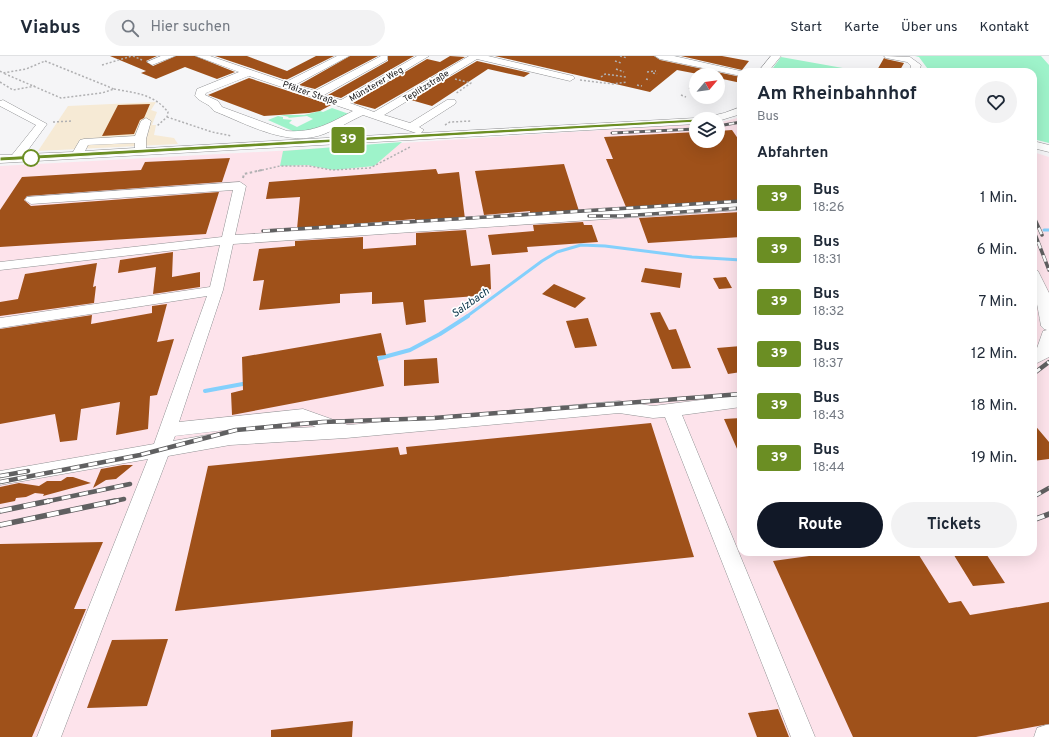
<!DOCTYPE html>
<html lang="de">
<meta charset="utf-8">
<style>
:root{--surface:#fff;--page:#f2f2f3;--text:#1f2937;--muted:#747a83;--line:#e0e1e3;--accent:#111827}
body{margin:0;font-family:Overpass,sans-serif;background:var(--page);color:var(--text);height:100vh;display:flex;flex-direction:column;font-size:15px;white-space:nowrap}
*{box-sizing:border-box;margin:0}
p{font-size:13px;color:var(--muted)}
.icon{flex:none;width:22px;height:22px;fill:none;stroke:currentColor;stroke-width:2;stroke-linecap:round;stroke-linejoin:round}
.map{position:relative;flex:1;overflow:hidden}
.sheet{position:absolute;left:737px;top:12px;width:300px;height:488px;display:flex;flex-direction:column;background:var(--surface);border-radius:12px;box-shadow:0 4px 16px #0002}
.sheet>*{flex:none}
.badge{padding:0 8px;border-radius:3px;font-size:14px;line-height:26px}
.needle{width:26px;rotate:61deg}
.buttons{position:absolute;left:689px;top:12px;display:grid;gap:8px}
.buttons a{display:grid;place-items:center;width:36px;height:36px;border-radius:50%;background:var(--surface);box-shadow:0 4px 16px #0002;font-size:20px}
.map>.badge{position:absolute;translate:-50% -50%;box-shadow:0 0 0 2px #fff}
h2{padding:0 20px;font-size:15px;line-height:36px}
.round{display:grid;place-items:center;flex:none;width:42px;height:42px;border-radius:21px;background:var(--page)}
.summary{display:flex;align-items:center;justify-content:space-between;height:68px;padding:0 20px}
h1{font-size:19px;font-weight:700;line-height:30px}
.action{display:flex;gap:8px;margin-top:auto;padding:8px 20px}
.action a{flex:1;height:46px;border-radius:24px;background:var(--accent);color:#fff;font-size:16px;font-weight:700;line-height:46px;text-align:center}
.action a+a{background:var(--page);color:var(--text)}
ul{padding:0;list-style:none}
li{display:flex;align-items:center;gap:12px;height:52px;padding:0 20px}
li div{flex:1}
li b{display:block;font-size:15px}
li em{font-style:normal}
li .badge{min-width:44px;font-weight:700;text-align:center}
header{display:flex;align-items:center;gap:24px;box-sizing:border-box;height:56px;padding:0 20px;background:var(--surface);border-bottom:1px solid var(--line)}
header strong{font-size:19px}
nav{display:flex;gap:22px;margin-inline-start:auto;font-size:14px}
.search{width:280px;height:36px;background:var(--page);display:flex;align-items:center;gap:10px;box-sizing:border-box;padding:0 14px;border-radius:22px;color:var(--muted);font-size:15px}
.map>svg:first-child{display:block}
</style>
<header>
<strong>Viabus</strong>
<div class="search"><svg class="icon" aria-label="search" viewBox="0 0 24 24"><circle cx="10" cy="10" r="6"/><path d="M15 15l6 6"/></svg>Hier suchen</div>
<nav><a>Start</a><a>Karte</a><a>Über uns</a><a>Kontakt</a></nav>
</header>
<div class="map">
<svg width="1049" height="681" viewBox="0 0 1049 681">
<rect width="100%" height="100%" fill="#f5f5f7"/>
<!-- commercial -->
<path fill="#f6ead5" d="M156,46L151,54L157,56L152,69H156L154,79L174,82L178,88L38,95L68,50Z"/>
<!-- industrial -->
<path fill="#fde3eb" d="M741,61V496H1033V96L1049,101V681H0V110L276,95L696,68V85H718V67Z"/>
<!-- green -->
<path fill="#9ef3ca" d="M915,0H1041L1049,9V87L1033,83V16H930L919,1Z
M781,1L854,14V16H770Z
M332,52L349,58L319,74L295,76L268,64L278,60L283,61V63L292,64L289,67L297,71L313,63L307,60L288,62L289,61L280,59H304L320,55L323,56Z
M402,86L374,110L334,114L307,109L280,110L283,95Z"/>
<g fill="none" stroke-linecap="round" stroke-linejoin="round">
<!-- stream-far1 -->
<path stroke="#84d0fc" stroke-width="3" d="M1044,174H1049
M466,261L542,205L557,196L581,189L605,190L692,201L741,204"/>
<!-- stream -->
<path stroke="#84d0fc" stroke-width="4" d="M373,304L410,294L440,278L468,260
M205,335L248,327"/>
</g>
<!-- building -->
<path fill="#9f511a" d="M110,0H157L146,5L153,10L176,0H195L235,16L217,23L185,11L156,23L141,17L146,15Z
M215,0H247L287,15L316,0H334L286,24Z
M350,0H378L315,33L299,29Z
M388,0H414L341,42L328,39L388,5Z
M450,0L465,1L375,53L353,47L427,3L440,6Z
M495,0H654L660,4L741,21V27L718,22V19H703L677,14L650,36Z
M681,0H722L749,5L742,14Z
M884,2L886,3L904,7L899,16H876Z
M477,5L530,17L524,21L488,13L432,50L411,44Z
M249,22L331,49L320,55L309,57L264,60L208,39Z
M150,48L144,62L140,64L134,78L102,80L118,49Z
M732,74L741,87V145L626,151L606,103H613L604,81L696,76V85H718V75Z
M230,102L222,126L27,140L24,144L31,150L219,136L206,178L0,191V154L22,121L141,114L145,106Z
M564,108L579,155L530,158V155L484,159L475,115Z
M436,113L438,118L459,116L465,163L415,166V163L297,173L300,141L266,143L269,126Z
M741,156V181L648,187L639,162Z
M583,166L584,169H592L598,186L527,191L528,196L492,199L488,179L534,175L533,169Z
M466,174L471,210L490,208L491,233L476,240L424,244L426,266L406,269L403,246L372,248V236L340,238V247L259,254L264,224L253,225L259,193L295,190V185L363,181V193L416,189V177Z
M173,196L172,221L200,216V231L153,238L156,211L118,217L120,204Z
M97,207L93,231L96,230L94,247L0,260V246L18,243L25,218Z
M645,212L682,217L680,232L641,226Z
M726,221L732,232L719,233L713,222Z
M554,228L586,242L575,252L542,238Z
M167,248L157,286L174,283L157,339L150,340L148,373L116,379L120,346L81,353L77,384L60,386L55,358L0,368V273L92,259L91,268L152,257V250Z
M660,256L669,274L676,273L691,312L672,313L650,257Z
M588,262L597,290L575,292L566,265Z
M381,277L386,299L377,300L384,330L232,359L231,337L243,334L242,301Z
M741,290V316L728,318L717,292Z
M437,302L439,327L404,330V304Z
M741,362V402L724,363Z
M651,367L694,501L175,555L208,410L398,391L400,399L407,398L406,391Z
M1033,367L1049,386V403L1033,405Z
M123,409H133L116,423L106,424L93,432L101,413Z
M67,421H73L91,427L43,440L44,438L35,437L26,441L16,442L15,445L0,448V431L19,427L39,430L47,425H61Z
M103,486L74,553H86L32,681H0V488Z
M838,496H917L949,547L961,545L970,559L1049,546V668L976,681H853L773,505Z
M952,496H985L1005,527L973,530Z
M168,583L147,650L87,652L112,584Z
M778,653L789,681H757L748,657Z
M353,665L352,681H271V674Z"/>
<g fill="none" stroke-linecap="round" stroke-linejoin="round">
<!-- minor casing -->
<g stroke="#919294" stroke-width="1">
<path id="minor" d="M161,0H175L152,9L147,6Z
M196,0H210L286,26L337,0H349L295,29L315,35L381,0H387V4L324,39L341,44L417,0H429L350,47L374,56L469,0H488L573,20L575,22L570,25L477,3L384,59L410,67L447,44H455L456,46L455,48L419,71L424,74L421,77L696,62L700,63H696V68L0,107V99H12L36,69L0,50V45L3,44L47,68L25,98L73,96L80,84L84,83L135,80L141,65L146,62L151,65L146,83V92L416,77L363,59C350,65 337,73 324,78C288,92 247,68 214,55C209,47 201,47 195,40L197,33L239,16ZM249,20L353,55C330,67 314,77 287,75L222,51L218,45L205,39L206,37ZM135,87V92L85,95L88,89Z
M655,0H674L745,16H741V20L660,3Z
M771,0H781L768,16H758Z
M884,0L910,1L921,9L919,16H909L911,10L907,6L886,2Z
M741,51V58L718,65V63H706L707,61L724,57Z
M1033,85L1049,89V96L1033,92Z
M240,126L246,130L235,179L741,146V154L233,188L223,234L179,366L303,353L348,369L619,345L653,350L741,339V351L682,359L815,681H791L665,361L653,362L619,357L346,382L230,389L168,400L61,681H37L148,403L0,429V415L154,388L207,240L0,272V262L210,231L220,189L0,214V206L222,181L233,134L31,148L25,144L27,141ZM302,365L316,371L230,375L173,385L175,380Z
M1033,214L1038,215L1049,237V301L1033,309V297L1036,295L1043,275L1047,274L1044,273L1041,270C1038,250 1033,234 1033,214Z
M1046,669H1049V681H1034L1037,672Z"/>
</g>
<!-- path-far1 -->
<path stroke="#b0b0b2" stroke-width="1.5" stroke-dasharray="2 2" stroke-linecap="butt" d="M133,0L142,4
M620,0L627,2
M45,5L114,33L102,37L61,42L3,17L26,13Z
M615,5L621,7
M102,9L132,0
M616,13L624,16
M0,15L3,17
M647,16L656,15
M653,17L657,18
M601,21L605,18L626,21
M455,23L471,27L455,38
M646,23L650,24
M580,24L613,28L627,26
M0,26L13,34L35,30
M637,29L642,30
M689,32L693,34
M114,33C135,37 154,38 168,56L167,61L157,70
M681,39L686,41
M167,61L212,76L232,80
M53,66L73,65
M445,69L450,66L472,65
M258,115L280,110H309L332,114L370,112L410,91"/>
<!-- path -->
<path stroke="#b0b0b2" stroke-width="2" stroke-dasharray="2.5 2.5" stroke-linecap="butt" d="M243,122L244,118L262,114"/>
<!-- minor -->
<use href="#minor" fill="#fff" fill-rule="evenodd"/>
<!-- rail-far3 casing -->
<g stroke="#606061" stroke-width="3">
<path id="rail-far3" d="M718,70L741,66
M612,77L696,73"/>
</g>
<!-- rail-far2 casing -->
<g stroke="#606061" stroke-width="3.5">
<path id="rail-far2" d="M1033,159L1042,179
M589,160H621L741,152
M1033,173L1049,214
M263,175L741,145"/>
</g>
<!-- rail-far1 casing -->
<g stroke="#606061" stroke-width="4.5">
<path id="rail-far1" d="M1033,318L1049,306
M0,420L28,415
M0,426L140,399L236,374L323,366L434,362L741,338
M1033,441L1049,432
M44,446L130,428
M110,446L124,443"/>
</g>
<!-- rail casing -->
<g stroke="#606061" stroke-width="5.5">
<path id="rail" d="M0,455L49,445
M1033,464L1049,458
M0,469L115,445"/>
</g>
<!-- rail-far3 -->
<use href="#rail-far3" stroke="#fff" stroke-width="2" stroke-dasharray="5.5" stroke-linecap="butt"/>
<!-- rail-far2 -->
<use href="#rail-far2" stroke="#fff" stroke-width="2.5" stroke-dasharray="7" stroke-linecap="butt"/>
<!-- rail-far1 -->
<use href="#rail-far1" stroke="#fff" stroke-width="3" stroke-dasharray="9" stroke-linecap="butt"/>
<!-- rail -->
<use href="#rail" stroke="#fff" stroke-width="4" stroke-dasharray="12" stroke-linecap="butt"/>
</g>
<!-- line -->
<path fill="#6b8e23" stroke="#fff" d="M696,63L698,66L0,105V101Z"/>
<!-- markers -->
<circle fill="#fff" stroke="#6b8e23" stroke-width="2" cx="31" cy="102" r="8"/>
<g text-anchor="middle" stroke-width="3.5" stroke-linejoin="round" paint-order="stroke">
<!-- far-street labels -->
<g font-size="9" fill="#1a1a1b" stroke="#fff">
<text transform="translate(376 28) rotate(-30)" y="3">Münsterer Weg</text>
<text transform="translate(426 30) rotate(-32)" y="3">Teplitzstraße</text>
<text transform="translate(310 37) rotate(19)" y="3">Pfälzer Straße</text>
</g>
<!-- water labels -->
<g font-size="11" font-style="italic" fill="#002d43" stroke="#fff">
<text transform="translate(470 246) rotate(-35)" y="4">Salzbach</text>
</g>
</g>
</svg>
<div class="buttons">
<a><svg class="needle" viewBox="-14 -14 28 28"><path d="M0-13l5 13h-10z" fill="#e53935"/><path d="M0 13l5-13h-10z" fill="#747a83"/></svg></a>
<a><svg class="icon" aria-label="layers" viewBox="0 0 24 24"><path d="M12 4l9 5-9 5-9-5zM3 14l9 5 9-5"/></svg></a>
</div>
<b class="badge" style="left:348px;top:84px;background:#6b8e23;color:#fff">39</b>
<section class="sheet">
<div class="summary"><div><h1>Am Rheinbahnhof</h1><p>Bus</p></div><a class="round"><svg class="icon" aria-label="heart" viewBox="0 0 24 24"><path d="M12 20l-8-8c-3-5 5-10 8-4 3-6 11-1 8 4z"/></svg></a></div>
<h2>Abfahrten</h2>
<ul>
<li><span class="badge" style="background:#6b8e23;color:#fff">39</span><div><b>Bus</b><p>18:26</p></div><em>1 Min.</em></li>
<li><span class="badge" style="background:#6b8e23;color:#fff">39</span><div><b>Bus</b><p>18:31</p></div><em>6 Min.</em></li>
<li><span class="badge" style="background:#6b8e23;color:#fff">39</span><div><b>Bus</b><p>18:32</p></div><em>7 Min.</em></li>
<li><span class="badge" style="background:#6b8e23;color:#fff">39</span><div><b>Bus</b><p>18:37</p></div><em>12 Min.</em></li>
<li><span class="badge" style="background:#6b8e23;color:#fff">39</span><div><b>Bus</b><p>18:43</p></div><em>18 Min.</em></li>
<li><span class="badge" style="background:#6b8e23;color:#fff">39</span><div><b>Bus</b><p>18:44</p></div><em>19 Min.</em></li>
</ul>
<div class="action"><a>Route</a><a>Tickets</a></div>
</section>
</div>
